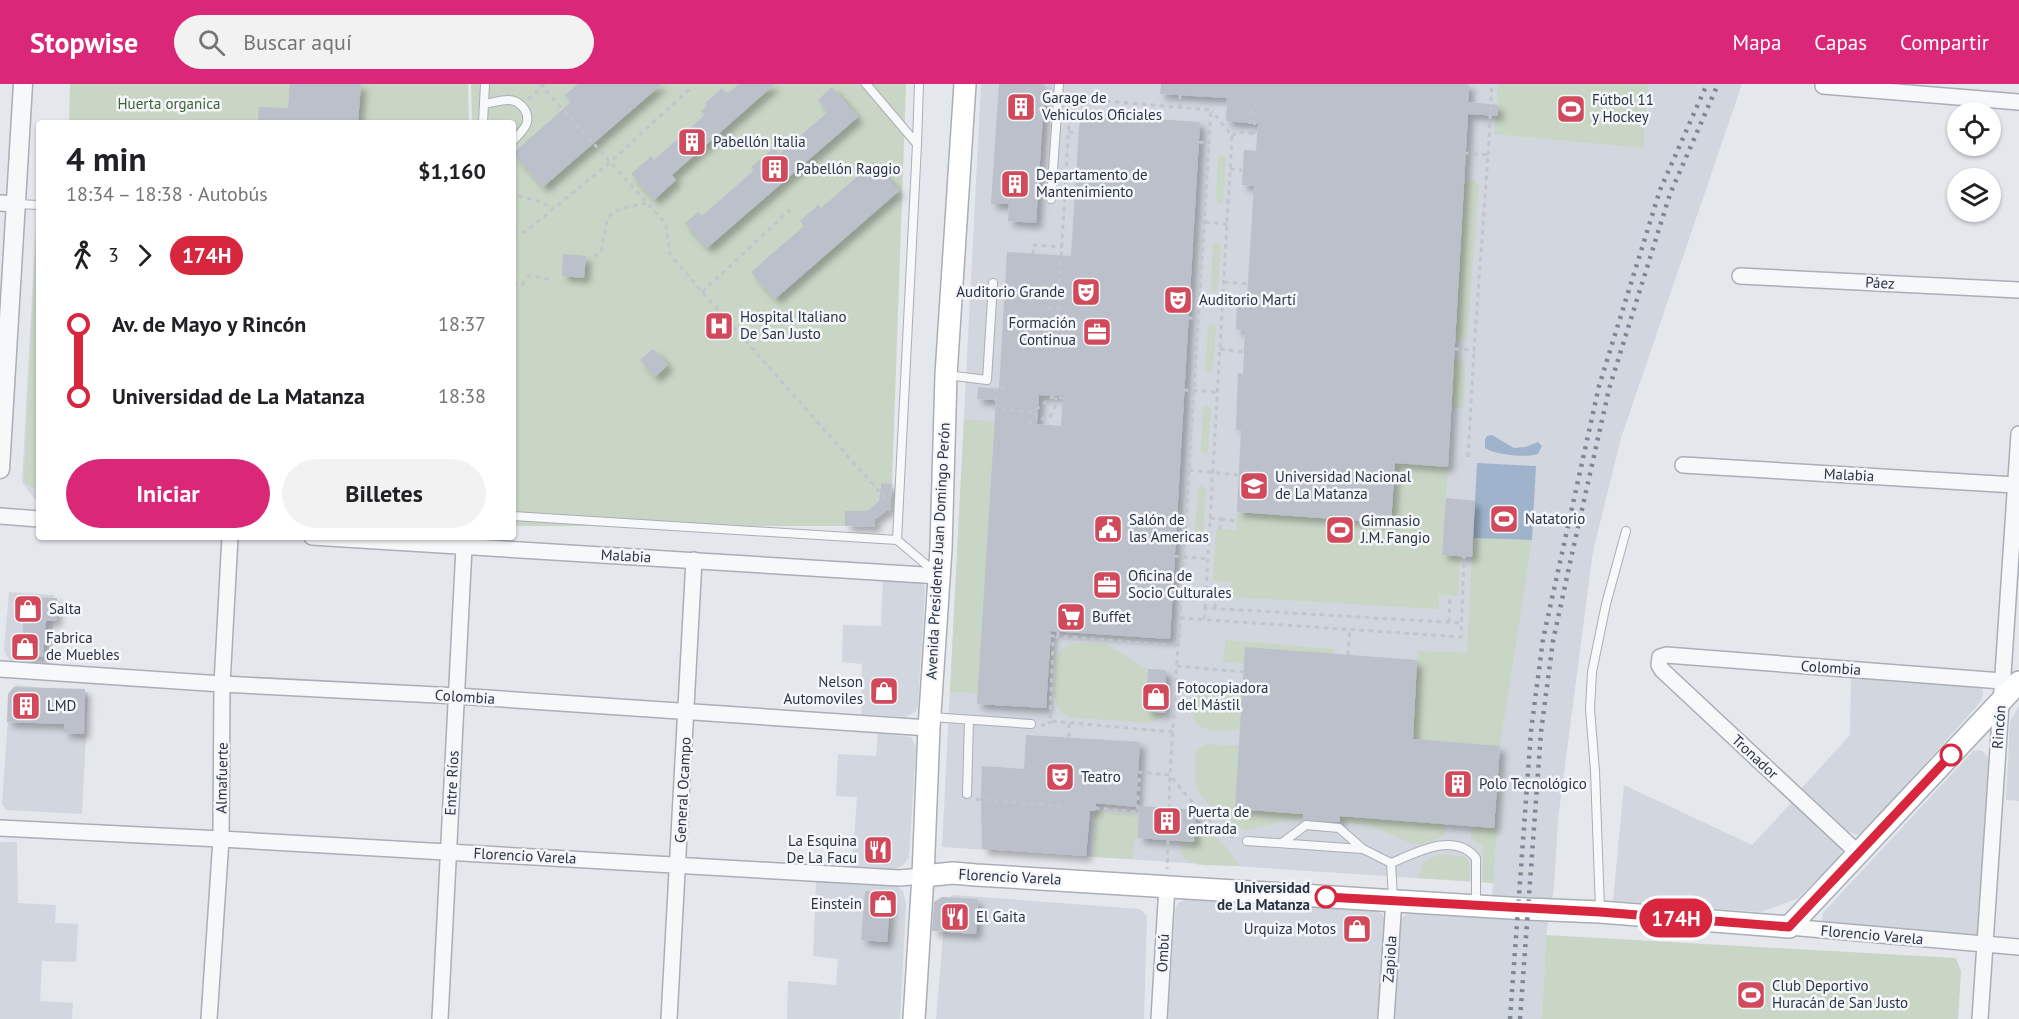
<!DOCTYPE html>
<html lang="es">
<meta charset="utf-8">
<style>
:root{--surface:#fff;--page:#f2f2f2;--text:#202124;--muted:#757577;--accent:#db2777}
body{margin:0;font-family:"PT Sans",sans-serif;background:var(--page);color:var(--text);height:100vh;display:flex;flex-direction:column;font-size:22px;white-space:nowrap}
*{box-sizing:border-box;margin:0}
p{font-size:20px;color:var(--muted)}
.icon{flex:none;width:33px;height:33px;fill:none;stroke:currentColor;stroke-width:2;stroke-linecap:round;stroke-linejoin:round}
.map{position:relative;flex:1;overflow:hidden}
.drawer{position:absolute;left:36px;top:36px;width:480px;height:420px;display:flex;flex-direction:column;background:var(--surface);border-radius:6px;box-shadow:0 2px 4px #0004}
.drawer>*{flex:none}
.badge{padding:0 12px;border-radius:20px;font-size:21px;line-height:39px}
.buttons{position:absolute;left:1947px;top:18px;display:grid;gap:12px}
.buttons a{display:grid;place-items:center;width:54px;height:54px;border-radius:50%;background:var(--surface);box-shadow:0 2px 4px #0004;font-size:30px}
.map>.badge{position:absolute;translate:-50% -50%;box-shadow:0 0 0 3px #fff}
.legs{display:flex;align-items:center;gap:9px;height:66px;padding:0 30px;font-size:20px}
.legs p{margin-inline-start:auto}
.overview{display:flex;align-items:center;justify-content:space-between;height:102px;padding:0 30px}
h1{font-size:33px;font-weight:800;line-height:45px}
.action{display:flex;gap:12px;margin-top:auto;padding:12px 30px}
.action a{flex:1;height:69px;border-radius:36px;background:var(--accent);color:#fff;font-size:24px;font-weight:800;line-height:69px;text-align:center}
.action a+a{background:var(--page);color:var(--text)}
ul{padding:0 30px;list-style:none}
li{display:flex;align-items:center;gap:21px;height:72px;font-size:22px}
li i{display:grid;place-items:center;width:9px;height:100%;margin:0 8px;background:currentColor}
li i::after{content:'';width:15px;height:15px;margin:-8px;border:4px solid;border-radius:50%;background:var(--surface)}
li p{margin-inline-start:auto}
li:first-child i{background:linear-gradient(#0000 50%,currentColor 0)}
li:last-child i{background:linear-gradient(currentColor 50%,#0000 0)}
header{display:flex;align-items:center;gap:36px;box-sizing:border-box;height:84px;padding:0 30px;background:var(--accent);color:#fff}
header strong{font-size:28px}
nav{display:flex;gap:33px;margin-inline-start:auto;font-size:21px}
.search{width:420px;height:54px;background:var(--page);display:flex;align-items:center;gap:15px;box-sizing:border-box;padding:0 21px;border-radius:33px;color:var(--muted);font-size:22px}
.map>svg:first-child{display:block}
</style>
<header>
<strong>Stopwise</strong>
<div class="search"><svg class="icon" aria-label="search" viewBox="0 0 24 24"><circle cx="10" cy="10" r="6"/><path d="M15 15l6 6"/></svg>Buscar aquí</div>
<nav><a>Mapa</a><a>Capas</a><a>Compartir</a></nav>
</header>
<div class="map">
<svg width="2019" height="935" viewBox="0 0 2019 935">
<defs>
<filter id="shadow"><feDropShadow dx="5.5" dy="5.5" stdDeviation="3" flood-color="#0004"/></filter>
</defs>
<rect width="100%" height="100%" fill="#e4e7ec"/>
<!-- built -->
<path fill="#d2d6de" d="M981,0H1742L1621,354L1593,467L1558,735L1554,804L1546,851L1542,935H1395L1401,834L1411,828L1491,833L1493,799L942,763Z
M39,83V416H36L22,398Z
M883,492L922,496L925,505L918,622L916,627L906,633L861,630L862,580L842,578L843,541L881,542Z
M9,508L54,511L52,580L17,579L10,576L6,571L4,565Z
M1851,590L1975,599L1983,606L1982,615L1977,622L1864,748L1857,751L1846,746L1800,706L1850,651Z
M16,601L88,609L82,730L6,726L2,720L10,607Z
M2019,622V717L2006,716L2010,637Z
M878,649L911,653L916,663L909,774L902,782L890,787L852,784L857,713L836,712L838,670L876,672Z
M1979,666L1984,668L1990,677L1980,841L1977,850L1970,853L1829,841L1822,837L1823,829L1973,667Z
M1624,701L1752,761L1793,717L1840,761L1842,766L1839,774L1797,815L1761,828L1613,817Z
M2,758H17L18,819L56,821L55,839L78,840L76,878L42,877L40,917L73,919L72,935H0V759Z
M816,797L896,802L903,807L906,820L900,935H787L788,897L836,901L838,875L813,872Z
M953,811L1140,825L1147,832L1144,935H936L946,816Z
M1188,815L1377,827L1382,830L1385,837L1378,935H1168L1175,826L1178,819Z"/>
<!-- green -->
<path fill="#c9d6c5" d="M70,0H468L469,39H69Z
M471,0H906L892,400L881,399L879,417L867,427H845V442H513V39H472Z
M1498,0H1648L1643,64L1494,50Z
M1222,71L1226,74L1223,117L1219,121L1216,116L1218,72Z
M1465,96L1474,97L1479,101L1467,254L1461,257L1455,256Z
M38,106H39V404L31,403L24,396Z
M1217,158L1221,161L1218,204L1214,208L1211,203L1213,160Z
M1212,239L1216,243L1213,285L1209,289L1205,285L1208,241Z
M1454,274L1461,275L1465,281L1464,324H1451Z
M1207,321L1211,325L1208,367L1204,371L1201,367L1203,323Z
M964,335L994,338L978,609L950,608Z
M1395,379L1448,383L1442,470L1460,472L1458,512L1439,511V525L1229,513L1231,498L1213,497L1216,445L1236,446L1237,428L1391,439Z
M1202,402L1206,406L1203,448L1199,452L1195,447L1198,404Z
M1473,454L1532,456L1500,662L1423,656L1446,740L1444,752C1440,754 1422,761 1418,760C1406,759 1393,751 1382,746C1368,741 1354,739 1340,738V732L1407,737L1418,567L1467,569Z
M1226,556L1334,565V570L1244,580L1223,578Z
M1071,559L1105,560L1148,585L1146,627L1165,629C1160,636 1155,638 1146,639L1068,633L1060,628L1054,610L1056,574L1060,567Z
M1201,599L1243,601L1240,646C1216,646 1191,652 1192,619C1193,610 1193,604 1201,599Z
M1209,660L1239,662L1235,725L1303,730L1302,736L1280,738L1248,746L1225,739L1200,711L1195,698V669L1202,661Z
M1095,727L1139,731L1138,754L1134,755L1133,775L1094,773Z
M1476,742L1497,744L1493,799L1483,798V762L1471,755V746Z
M1195,744C1218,750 1227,763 1239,782C1227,781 1199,783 1190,778C1181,774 1181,766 1180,757L1194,758Z
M1439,770L1466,773L1470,782L1469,797L1418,794L1422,780Z
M1546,851L1956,874L1961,887L1958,935H1542Z"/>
<!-- water -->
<path fill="#9fb4cc" d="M1492,351L1514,364L1525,363L1538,358L1542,362L1538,370C1527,374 1495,371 1485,364V355L1487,352Z
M1477,379L1536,382L1532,456L1473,454Z"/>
<!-- building -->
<path fill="#bbc0ca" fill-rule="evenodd" filter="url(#shadow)" d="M290,0H361L358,39H258L259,23L288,24Z
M578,0H662L543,103L513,69L571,18L565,11Z
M739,0H775L672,91L676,96L654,116L631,90L651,72L654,76L705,31L701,27L707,22L705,19L722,4L727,10Z
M999,0H1045L1036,139L1008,137L1009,120H991Z
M1161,0H1469L1468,18L1498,21V32L1468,30L1448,383L1395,379L1391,439L1237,428L1241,346H1236L1238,289L1243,290L1245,247L1236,245L1237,214H1247L1254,102L1242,101L1244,66L1256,67L1258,40L1226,37L1227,14L1160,10Z
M832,3L858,33L707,164L685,139L698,128L702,132L754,86L751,83L774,64L779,70L828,28L818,16Z
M1080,30L1200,38L1170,555L1051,547L1046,624L977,620L996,316L977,315L978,303L999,305L1007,168L1071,172ZM1039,311L1063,312L1061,342L1037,340Z
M874,78L899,107L775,215L751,188L804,142L800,137L818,121L821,124Z
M563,170L586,172L584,194L562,192Z
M653,265L668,281L655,293L640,276Z
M881,399L892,400L890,427H886L875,435V443L845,442V427H867L879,417Z
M1446,414L1475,417L1472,473L1442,471Z
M24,513L57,514L56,537H46L43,573L23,571L19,566L20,551H23Z
M1245,563L1417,576L1413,655L1500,662L1494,744L1340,732V738L1303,736V730L1235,725Z
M1148,585L1166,586L1165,629L1146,627Z
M14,603L85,605L84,650L64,649V640L7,638L8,610Z
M1026,651L1140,658L1136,723L1096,719L1095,727H1090L1086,772L982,765L981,711L982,682L1024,685Z
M1139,722L1196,726L1194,758L1138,754Z
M865,807L883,809L890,820L887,858L861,856Z
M942,813L978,815L976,850L932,847L934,818Z"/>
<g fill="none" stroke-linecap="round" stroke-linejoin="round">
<!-- service casing -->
<g stroke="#a9aeb7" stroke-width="10">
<path id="service" d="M866,0L917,60L919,0
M484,20C492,19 500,16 508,16C519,16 529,26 527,38C526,45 517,52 513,57
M483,39L485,0
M1051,115L1059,0
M17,120L39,121
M947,291L987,296L993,199
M513,432L897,456
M897,456L917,60
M897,456L935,488
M931,633L1031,640
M967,710L969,636
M1247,757L1362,765
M1282,759L1306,741L1339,744L1363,765L1391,779C1416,769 1454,747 1476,774V820
M1391,779L1393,814
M1600,825L1595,687L1590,625L1592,588L1606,520L1626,447"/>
</g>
<!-- minor casing -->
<g stroke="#a9aeb7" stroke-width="18">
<path id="minor" d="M1823,2L2019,18
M0,119L16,120
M1740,192L2019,206
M1683,381L2015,401
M0,432L39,435
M312,453L940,492
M0,585L222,600L457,612L929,644
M0,744L221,755L899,794L923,792
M1859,770L1662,586L1659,581L1660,573L1666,571L2002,597
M1789,843L2019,863
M209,935L221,755L222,600L230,453
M440,935L464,463
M669,935L694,476
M1159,935L1167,802
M1386,935L1394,815
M1980,935L2019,350"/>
</g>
<!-- tertiary casing -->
<g stroke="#a9aeb7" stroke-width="21">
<path id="tertiary" d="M0,385L23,0"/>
</g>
<!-- secondary casing -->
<g stroke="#a9aeb7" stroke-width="24">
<path id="secondary" d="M923,792L953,789L976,791L1527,825L1600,828L1789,843L2019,598
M914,935L923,792L929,644L941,465L946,291L965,0"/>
</g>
<!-- path -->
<path stroke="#c2c5cb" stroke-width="3" stroke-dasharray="4.5 4.5" stroke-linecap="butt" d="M540,0L666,140L670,170L702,208L887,416
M1070,14L1211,26L1170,691L1167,785
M528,15L545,0
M1180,24V11
M1069,48L1079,49
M1250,49L1251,24
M1254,50L1256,16
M1232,52L1237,48L1257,50
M1199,58L1209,59
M1488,71L1492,0
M1230,85L1242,86
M518,112L536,116L553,124
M1205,138L1227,140
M513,148H525L609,79L691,4
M1033,170V161L1062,163
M594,172L601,169L607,136L609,132L620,125L646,119
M1224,198L1248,200
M513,200L522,201L529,192L549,195
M702,208L790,126
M1200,221L1222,223
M1048,224L1068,225
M1188,234H1198
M1056,262L1069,39
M1220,265L1244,268
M1455,265L1474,266L1488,71L1466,69
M1005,304H996L995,325L1033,328L1052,313L1063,314
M1184,306L1217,308
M1034,329C1048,344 1056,328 1056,313
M1030,340L1031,328
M1468,373L1474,266
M1189,386L1238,391
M1177,434L1186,435
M1210,434L1221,435L1220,445
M1221,435L1236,437
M1174,472L1208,475
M1172,512L1181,513
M1205,524L1232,52L1212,27
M1215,524L1217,497
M1180,534L1461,553L1464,472
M1204,535L1205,524L1461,539
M1449,538L1450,511
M1050,552H1058V548
M1348,571L1350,545
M1177,582L1244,588
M1165,622L1175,623
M1041,641H1049L1050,637
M1173,648L1050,637L1053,558L1058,552L1178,562
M1069,653V639
M1138,688L1170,691C1190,716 1209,741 1238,756
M976,715L1067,723
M1095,724L1137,728L1140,688"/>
<!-- service -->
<use href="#service" stroke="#f7f8fa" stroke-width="8"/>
<!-- minor -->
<use href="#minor" stroke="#f7f8fa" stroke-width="15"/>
<!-- tertiary -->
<use href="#tertiary" stroke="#f7f8fa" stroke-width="18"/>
<!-- secondary -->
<use href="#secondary" stroke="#fff" stroke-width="21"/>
<!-- rail -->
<path stroke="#7d8696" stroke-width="4.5" stroke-dasharray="3 6" stroke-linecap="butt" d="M1510,935L1531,647L1543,555L1599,302L1660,106L1707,0
M1520,935L1541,648L1553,557L1572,470L1609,305L1670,110L1718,0"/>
</g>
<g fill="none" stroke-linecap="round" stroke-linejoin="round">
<!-- line-1 casing -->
<g stroke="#fff" stroke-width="14">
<path id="line-1" d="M1326,813L1600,828L1789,843L1951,671"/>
</g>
<!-- line-1 -->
<use href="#line-1" stroke="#d7263d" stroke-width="9"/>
</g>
<!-- icons -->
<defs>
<g id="building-square" transform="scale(1.5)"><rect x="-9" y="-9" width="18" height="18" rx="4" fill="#d1495b" stroke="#f4f6f9"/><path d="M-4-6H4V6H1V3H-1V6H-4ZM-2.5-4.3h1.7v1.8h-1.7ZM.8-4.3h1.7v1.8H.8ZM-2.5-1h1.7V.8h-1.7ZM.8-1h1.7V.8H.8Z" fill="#fff"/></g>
<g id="stadium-square" transform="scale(1.5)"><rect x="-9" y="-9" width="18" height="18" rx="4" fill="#d1495b" stroke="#f4f6f9"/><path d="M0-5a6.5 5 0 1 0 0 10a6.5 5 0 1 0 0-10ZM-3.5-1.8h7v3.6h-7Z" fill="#fff"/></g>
<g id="theatre-square" transform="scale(1.5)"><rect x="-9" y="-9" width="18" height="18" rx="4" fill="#d1495b" stroke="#f4f6f9"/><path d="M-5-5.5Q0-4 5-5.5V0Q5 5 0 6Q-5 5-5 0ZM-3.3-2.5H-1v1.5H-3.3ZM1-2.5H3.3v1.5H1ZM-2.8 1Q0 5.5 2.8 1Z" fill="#fff"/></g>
<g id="hospital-square" transform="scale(1.5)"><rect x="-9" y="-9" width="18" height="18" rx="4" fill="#d1495b" stroke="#f4f6f9"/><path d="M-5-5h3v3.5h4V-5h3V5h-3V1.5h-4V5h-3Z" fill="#fff"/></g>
<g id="office-square" transform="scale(1.5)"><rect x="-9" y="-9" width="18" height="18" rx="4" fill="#d1495b" stroke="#f4f6f9"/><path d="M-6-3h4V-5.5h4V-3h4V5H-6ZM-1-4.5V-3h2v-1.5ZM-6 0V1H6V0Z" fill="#fff"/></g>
<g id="university-square" transform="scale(1.5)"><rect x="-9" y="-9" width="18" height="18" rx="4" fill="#d1495b" stroke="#f4f6f9"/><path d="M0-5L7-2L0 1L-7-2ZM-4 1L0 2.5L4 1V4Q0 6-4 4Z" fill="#fff"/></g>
<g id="civic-square" transform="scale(1.5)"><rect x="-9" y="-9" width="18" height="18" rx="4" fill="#d1495b" stroke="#f4f6f9"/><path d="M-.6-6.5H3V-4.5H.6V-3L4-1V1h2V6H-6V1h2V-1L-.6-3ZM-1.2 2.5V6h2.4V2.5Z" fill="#fff"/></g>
<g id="shop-square" transform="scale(1.5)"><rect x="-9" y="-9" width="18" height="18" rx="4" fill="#d1495b" stroke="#f4f6f9"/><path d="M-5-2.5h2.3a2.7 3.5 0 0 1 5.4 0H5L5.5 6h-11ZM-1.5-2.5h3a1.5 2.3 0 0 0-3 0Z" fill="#fff"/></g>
<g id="supermarket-square" transform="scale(1.5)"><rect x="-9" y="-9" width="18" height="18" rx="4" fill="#d1495b" stroke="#f4f6f9"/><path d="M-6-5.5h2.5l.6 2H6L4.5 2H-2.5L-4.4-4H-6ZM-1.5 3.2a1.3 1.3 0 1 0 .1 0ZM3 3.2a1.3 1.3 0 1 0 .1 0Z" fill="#fff"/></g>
<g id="restaurant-square" transform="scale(1.5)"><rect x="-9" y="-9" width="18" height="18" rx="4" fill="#d1495b" stroke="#f4f6f9"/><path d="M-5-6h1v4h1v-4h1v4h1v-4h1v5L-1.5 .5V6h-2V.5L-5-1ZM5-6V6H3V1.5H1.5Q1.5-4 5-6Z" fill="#fff"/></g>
</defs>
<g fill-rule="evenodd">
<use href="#building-square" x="1021" y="23"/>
<use href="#stadium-square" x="1571" y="25"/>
<use href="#building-square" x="692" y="58"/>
<use href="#building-square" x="775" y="85"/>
<use href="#building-square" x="1015" y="100"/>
<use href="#theatre-square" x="1086" y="208"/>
<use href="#theatre-square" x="1178" y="216"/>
<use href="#hospital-square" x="719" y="242"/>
<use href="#office-square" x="1097" y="248"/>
<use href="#university-square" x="1254" y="402"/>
<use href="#stadium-square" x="1504" y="435"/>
<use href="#civic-square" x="1108" y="445"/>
<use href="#stadium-square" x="1340" y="446"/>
<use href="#office-square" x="1107" y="501"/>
<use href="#shop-square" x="28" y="525"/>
<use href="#supermarket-square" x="1071" y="533"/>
<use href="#shop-square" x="25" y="563"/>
<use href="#shop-square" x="884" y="607"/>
<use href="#shop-square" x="1156" y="613"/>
<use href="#building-square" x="26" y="622"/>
<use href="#theatre-square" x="1060" y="693"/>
<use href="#building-square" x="1458" y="700"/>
<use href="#building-square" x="1167" y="737"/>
<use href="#restaurant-square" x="878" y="766"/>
<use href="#shop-square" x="883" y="820"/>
<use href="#restaurant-square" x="955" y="833"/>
<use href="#shop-square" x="1357" y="845"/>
<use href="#stadium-square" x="1751" y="911"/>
</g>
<!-- markers -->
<g fill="#fff" stroke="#d7263d" stroke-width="3">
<circle cx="1951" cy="671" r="10"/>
<circle cx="1326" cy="813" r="10"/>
</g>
<g text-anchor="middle" stroke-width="5" stroke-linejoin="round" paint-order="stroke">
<!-- poi labels -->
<g font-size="15" fill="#2b3445" stroke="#f4f6f9" text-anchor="start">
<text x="1042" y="19">Garage de<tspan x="1042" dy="17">Vehiculos Oficiales</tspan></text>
<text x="1592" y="21">Fútbol 11<tspan x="1592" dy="17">y Hockey</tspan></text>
<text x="713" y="63">Pabellón Italia</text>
<text x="796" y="90">Pabellón Raggio</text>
<text x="1036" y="96">Departamento de<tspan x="1036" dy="17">Mantenimiento</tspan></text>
<text x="1065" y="213" text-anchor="end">Auditorio Grande</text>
<text x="1199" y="221">Auditorio Martí</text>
<text x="740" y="238">Hospital Italiano<tspan x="740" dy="17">De San Justo</tspan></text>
<text x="1076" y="244" text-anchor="end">Formación<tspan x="1076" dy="17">Continua</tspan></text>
<text x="1275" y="398">Universidad Nacional<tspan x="1275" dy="17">de La Matanza</tspan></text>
<text x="1525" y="440">Natatorio</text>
<text x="1129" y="441">Salón de<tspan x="1129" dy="17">las Americas</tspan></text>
<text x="1361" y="442">Gimnasio<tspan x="1361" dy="17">J.M. Fangio</tspan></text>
<text x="1128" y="497">Oficina de<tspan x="1128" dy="17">Socio Culturales</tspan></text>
<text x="49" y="530">Salta</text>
<text x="1092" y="538">Buffet</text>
<text x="46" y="559">Fabrica<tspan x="46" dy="17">de Muebles</tspan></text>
<text x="863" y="603" text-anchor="end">Nelson<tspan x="863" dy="17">Automoviles</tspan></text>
<text x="1177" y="609">Fotocopiadora<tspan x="1177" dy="17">del Mástil</tspan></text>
<text x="47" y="627">LMD</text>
<text x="1081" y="698">Teatro</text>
<text x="1479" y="705">Polo Tecnológico</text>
<text x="1188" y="733">Puerta de<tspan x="1188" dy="17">entrada</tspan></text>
<text x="857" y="762" text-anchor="end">La Esquina<tspan x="857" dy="17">De La Facu</tspan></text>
<text x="862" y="825" text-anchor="end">Einstein</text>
<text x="976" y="838">El Gaita</text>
<text x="1336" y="850" text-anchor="end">Urquiza Motos</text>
<text x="1772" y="907">Club Deportivo<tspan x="1772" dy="17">Huracán de San Justo</tspan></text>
</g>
<!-- park labels -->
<g font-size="15" fill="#3f6138" stroke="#f4f6f9">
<text x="169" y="25">Huerta organica</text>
</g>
<!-- street labels -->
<g font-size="15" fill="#2b3445" stroke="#f4f6f9">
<text transform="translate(1880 199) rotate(3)" y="5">Páez</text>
<text transform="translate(1849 391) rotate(3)" y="5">Malabia</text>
<text transform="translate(938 467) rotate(-87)" y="5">Avenida Presidente Juan Domingo Perón</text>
<text transform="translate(626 472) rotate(3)" y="5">Malabia</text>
<text transform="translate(1831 584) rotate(4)" y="5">Colombia</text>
<text transform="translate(465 613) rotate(4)" y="5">Colombia</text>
<text transform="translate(1999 643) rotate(-86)" y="5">Rincón</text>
<text transform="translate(1755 673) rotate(43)" y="5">Tronador</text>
<text transform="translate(222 694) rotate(-89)" y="5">Almafuerte</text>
<text transform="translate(452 699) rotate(-87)" y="5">Entre Ríos</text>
<text transform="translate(683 706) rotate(-87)" y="5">General Ocampo</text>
<text transform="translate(525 772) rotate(3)" y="5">Florencio Varela</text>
<text transform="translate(1010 793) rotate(3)" y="5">Florencio Varela</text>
<text transform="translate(1872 851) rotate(5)" y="5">Florencio Varela</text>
<text transform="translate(1163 869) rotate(-87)" y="5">Ombú</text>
<text transform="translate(1390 875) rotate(-86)" y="5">Zapiola</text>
</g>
<!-- stop labels -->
<g font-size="15" font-weight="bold" fill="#2b3445" stroke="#f4f6f9" text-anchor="end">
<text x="1310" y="809">Universidad<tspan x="1310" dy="17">de La Matanza</tspan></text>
</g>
</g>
</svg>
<div class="buttons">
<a><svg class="icon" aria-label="locate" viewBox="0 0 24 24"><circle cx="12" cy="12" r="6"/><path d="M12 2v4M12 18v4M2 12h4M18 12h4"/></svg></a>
<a><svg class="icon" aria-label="layers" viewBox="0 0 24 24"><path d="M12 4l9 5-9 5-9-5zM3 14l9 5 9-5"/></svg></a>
</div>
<b class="badge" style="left:1676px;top:834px;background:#d7263d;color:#fff">174H</b>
<section class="drawer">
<div class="overview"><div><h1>4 min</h1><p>18:34 – 18:38 · Autobús</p></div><b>$1,160</b></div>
<div class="legs"><svg class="icon" aria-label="walk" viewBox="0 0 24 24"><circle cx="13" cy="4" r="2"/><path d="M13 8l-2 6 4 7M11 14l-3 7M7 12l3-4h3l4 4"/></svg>3<svg class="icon" aria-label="forward" viewBox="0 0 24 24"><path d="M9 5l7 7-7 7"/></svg><b class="badge" style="background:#d7263d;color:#fff">174H</b></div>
<ul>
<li><i style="color:#d7263d"></i><b>Av. de Mayo y Rincón</b><p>18:37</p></li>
<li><i style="color:#d7263d"></i><b>Universidad de La Matanza</b><p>18:38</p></li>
</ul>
<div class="action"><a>Iniciar</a><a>Billetes</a></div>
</section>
</div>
